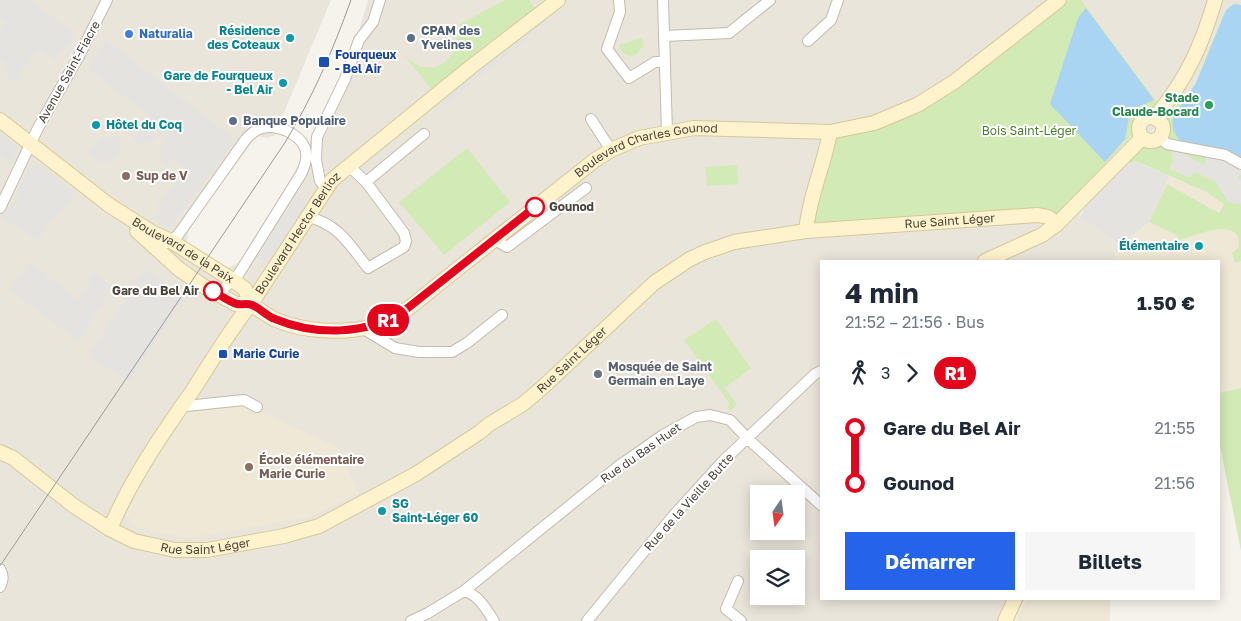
<!DOCTYPE html>
<html lang="fr">
<meta charset="utf-8">
<style>
:root{--surface:#fff;--page:#f6f6f7;--text:#1f2937;--muted:#747a83;--accent:#2563eb}
body{margin:0;font-family:"Golos Text",sans-serif;background:var(--page);color:var(--text);height:100vh;display:flex;flex-direction:column;font-size:19px;white-space:nowrap}
*{box-sizing:border-box;margin:0}
p{font-size:16px;color:var(--muted)}
.icon{flex:none;width:28px;height:28px;fill:none;stroke:currentColor;stroke-width:2;stroke-linecap:round;stroke-linejoin:round}
.map{position:relative;flex:1;overflow:hidden}
.sheet{position:absolute;left:820px;top:260px;width:400px;height:340px;display:flex;flex-direction:column;background:var(--surface);border-radius:0px;box-shadow:0 2px 12px #0003}
.sheet>*{flex:none}
.badge{padding:0 10px;border-radius:16px;font-size:18px;line-height:32px}
.needle{width:32px;rotate:193deg}
.fabs{position:absolute;left:750px;top:485px;display:grid;gap:10px}
.fabs a{display:grid;place-items:center;width:55px;height:55px;border-radius:0px;background:var(--surface);box-shadow:0 2px 12px #0003;font-size:25px}
.map>.badge{position:absolute;translate:-50% -50%;box-shadow:0 0 0 2px #fff}
.legs{display:flex;align-items:center;gap:8px;height:55px;padding:0 25px;font-size:16px}
.legs p{margin-inline-start:auto}
.head{display:flex;align-items:center;justify-content:space-between;height:85px;padding:0 25px}
h1{font-size:28px;font-weight:700;line-height:38px}
.action{display:flex;gap:10px;margin-top:auto;padding:10px 25px}
.action a{flex:1;height:58px;border-radius:0px;background:var(--accent);color:#fff;font-size:20px;font-weight:700;line-height:58px;text-align:center}
.action a+a{background:var(--page);color:var(--text)}
ul{padding:0 25px;list-style:none}
li{display:flex;align-items:center;gap:18px;height:55px;font-size:19px}
li i{display:grid;place-items:center;width:8px;height:100%;margin:0 6px;background:currentColor}
li i::after{content:'';width:12px;height:12px;margin:-6px;border:4px solid;border-radius:50%;background:var(--surface)}
li p{margin-inline-start:auto}
li:first-child i{background:linear-gradient(#0000 50%,currentColor 0)}
li:last-child i{background:linear-gradient(currentColor 50%,#0000 0)}
.map>svg:first-child{display:block}
</style>
<div class="map">
<svg width="1241" height="621" viewBox="0 0 1241 621">
<rect width="100%" height="100%" fill="#f6f3ec"/>
<!-- residential -->
<path fill="#eae5da" fill-rule="evenodd" d="M0,0H331L280,122L276,135L267,138L257,136L189,226L186,249L221,271L242,261L297,168L341,80L356,41L368,0H1069L991,63L908,115L1105,162L1159,105L1081,0H1241V5L1234,4L1226,10L1196,83L1124,162L1086,194L1080,217L1120,245L1113,261H821V599H1025L1014,621H0ZM188,412L337,447L358,493L138,528L127,515L143,481ZM759,494H796V531H759ZM759,559H796V596H759Z"/>
<!-- education -->
<path fill="#efe8d6" d="M1137,162L1206,192L1239,214L1241,218V388L1219,393V261H1113L1120,245L1080,217Z
M243,404L337,447L358,493L310,517L188,538L138,528L127,516L143,481L188,412Z
M1026,599H1110V621H1015Z"/>
<!-- green -->
<path fill="#d2eab5" d="M505,0H529L535,8L483,47L431,89L404,55C409,59 414,64 420,66C444,74 461,50 455,29L462,23Z
M1069,0H1081L1159,105L1057,216L812,225L834,139L877,128L908,115L991,63Z
M1234,4L1241,5V261L1235,263L1232,253L1239,247C1241,213 1193,237 1179,240L1177,235L1149,222L1167,184L1219,213L1224,204L1206,192L1138,162L1125,164L1196,83L1223,16L1230,6Z
M642,38L643,46L636,55L629,56L622,52L619,45Z
M467,148L510,202L444,255L399,202Z
M737,165L738,184L707,186L705,167Z
M716,319L751,368L725,388L737,405L730,411L727,407L730,404L684,340Z
M1241,388V551L1219,440V393Z"/>
<!-- parking -->
<path fill="#e5e3e0" d="M0,0H30L75,34L55,60L40,49L26,67L24,66L20,71L21,78L18,81L13,82L9,79L8,72L3,68L6,64L0,60V29L6,22L0,18Z
M540,13L548,22L480,77L472,66Z
M105,39L232,137V145L170,228L155,217L161,210L157,207L185,169L172,159L167,165L158,159L163,153L159,150L165,141L157,135L151,143L148,141L144,147L132,138L151,117L88,69Z
M459,77L472,84L447,104L438,93Z
M0,132L18,148L11,165L0,156Z
M120,136L121,151L113,161L95,162L94,157H90L89,148L92,145H98L97,140Z
M1171,147L1204,165L1207,156L1218,157L1241,168V174L1238,177L1241,180V204L1228,202L1215,181L1194,172L1191,178L1169,169L1173,161Z
M1137,162L1169,176L1149,222L1120,245L1080,217L1089,198L1125,164Z
M37,163L75,193L38,240L3,219L12,201L15,202L19,197L16,193L29,166Z
M295,195L308,203L269,265L257,258Z
M29,261L78,300L91,284L86,280L93,272L112,288L78,341L10,290Z
M145,269L186,296L129,382L88,356Z"/>
<!-- water -->
<path fill="#a9d4f2" d="M1234,4L1241,5V158L1229,151L1182,143C1175,134 1171,130 1173,118L1196,83L1226,10Z
M1086,8L1154,100L1140,106L1130,113L1125,139L1105,162L1050,104L1078,18Z"/>
<g fill="none" stroke-linecap="round" stroke-linejoin="round">
<!-- street casing -->
<g stroke="#c2bbae" stroke-width="12">
<path id="street" d="M619,0L620,12L607,49L629,78L655,62H665
M663,0L667,132
M664,36L729,33L770,0
M808,41L831,20L838,0
M591,119L611,150
M1159,137L1167,144L1225,155L1241,164
M366,182L424,134
M327,189L320,181L316,160L317,137L345,79L359,40L373,22L380,0
M0,208L38,128L79,56L107,0
M309,217C339,225 349,244 368,268L404,247L406,241L404,233L366,182L349,166
M495,240L507,247L586,188
M167,243L178,235L246,139C251,134 255,130 262,128C276,124 299,133 305,148C308,156 305,166 301,174L238,275L218,294
M362,328L395,348L419,352H452L467,343L502,315
M183,404L186,406L244,400L257,407
M0,569C4,576 3,580 0,587
M738,581L726,609L741,621
M464,591L620,465L663,435L696,417L710,415L730,420L748,439L821,505
M411,621L428,613L464,591C479,595 486,609 494,621
M587,621L673,516L722,462L815,374L821,371"/>
</g>
<!-- secondary casing -->
<g stroke="#d6c79b" stroke-width="16">
<g id="secondary">
<circle cx="1151" cy="129" r="12"/>
<path d="M1156,119L1157,115C1187,78 1202,45 1215,0"/>
<path id="s1" d="M0,120L109,205L153,233L171,241L234,281L245,289L251,304"/>
<path d="M137,231L179,269L203,286L236,304H251"/>
<path d="M806,231C809,197 824,166 830,132"/>
<path d="M985,261L1042,235L1057,224L1142,138"/>
<path id="s2" d="M251,304C259,309 266,315 274,319C303,332 343,334 374,326C402,318 424,295 446,278C496,239 545,199 595,160L611,150L639,138L694,128L830,132L874,123L917,105L954,82L1059,0"/>
<path id="s3" d="M0,452L13,458L74,506L110,529L134,541L175,550H207L284,536L319,526L416,474L480,432L488,425L523,404L543,387L654,283L690,259L705,252L734,242L806,231L1038,215L1048,217L1057,224"/>
<path id="s4" d="M110,529C131,479 162,434 193,390C212,361 229,331 251,304L332,180L472,66L558,0"/>
<path d="M1005,621L1015,599"/>
</g>
</g>
<!-- street -->
<use href="#street" stroke="#fff" stroke-width="10"/>
<!-- secondary -->
<use href="#secondary" stroke="#fff3cd" stroke-width="14"/>
<!-- tram -->
<path stroke="#9a9a9a" stroke-width="1" d="M0,566L284,144C312,99 333,50 351,0"/>
</g>
<g fill="none" stroke-linecap="round" stroke-linejoin="round">
<!-- line-1 casing -->
<g stroke="#fff" stroke-width="11">
<path id="line-1" d="M213,291C220,295 229,302 237,304C241,305 247,303 252,305C260,308 266,316 275,319C316,336 366,335 404,311L535,207"/>
</g>
<!-- line-1 -->
<use href="#line-1" stroke="#e3051c" stroke-width="8"/>
</g>
<!-- markers -->
<circle fill="#3f7fe0" stroke="#fff" stroke-width="2" cx="129" cy="34" r="5"/>
<g fill="#0f9aa8" stroke="#fff" stroke-width="2">
<circle cx="290" cy="38" r="5"/>
<circle cx="283" cy="83" r="5"/>
<circle cx="96" cy="125" r="5"/>
<circle cx="1199" cy="246" r="5"/>
<circle cx="382" cy="511" r="5"/>
</g>
<g fill="#5c6f8a" stroke="#fff" stroke-width="2">
<circle cx="411" cy="38" r="5"/>
<circle cx="233" cy="121" r="5"/>
</g>
<g fill="#1a4fb4" stroke="#fff" stroke-width="2">
<rect x="318" y="56" width="12" height="12" rx="2.5"/>
<rect x="218" y="349" width="10" height="10" rx="2.5"/>
</g>
<circle fill="#2e9e5b" stroke="#fff" stroke-width="2" cx="1209" cy="105" r="5"/>
<g fill="#8d6e63" stroke="#fff" stroke-width="2">
<circle cx="126" cy="176" r="5"/>
<circle cx="249" cy="467" r="5"/>
</g>
<g fill="#fff" stroke="#e3051c" stroke-width="2.5">
<circle cx="535" cy="207" r="9"/>
<circle cx="213" cy="291" r="9"/>
</g>
<circle fill="#6b7280" stroke="#fff" stroke-width="2" cx="598" cy="374" r="5"/>
<g text-anchor="middle" stroke-width="4" stroke-linejoin="round" paint-order="stroke">
<!-- culture labels -->
<g font-size="12" font-weight="bold" fill="#0d838f" stroke="#fff" text-anchor="end">
<text x="280" y="35">Résidence<tspan x="280" dy="14">des Coteaux</tspan></text>
<text x="273" y="80">Gare de Fourqueux<tspan x="273" dy="14">- Bel Air</tspan></text>
<text x="106" y="129" text-anchor="start">Hôtel du Coq</text>
<text x="1189" y="250">Élémentaire</text>
<text x="392" y="508" text-anchor="start">SG<tspan x="392" dy="14">Saint-Léger 60</tspan></text>
</g>
<!-- service labels -->
<g font-size="12" font-weight="bold" fill="#4e5e75" stroke="#fff" text-anchor="start">
<text x="421" y="35">CPAM des<tspan x="421" dy="14">Yvelines</tspan></text>
<text x="243" y="125">Banque Populaire</text>
</g>
<!-- shop labels -->
<g font-size="12" font-weight="bold" fill="#366cbe" stroke="#fff" text-anchor="start">
<text x="139" y="38">Naturalia</text>
</g>
<!-- transit labels -->
<g font-size="12" font-weight="bold" fill="#164399" stroke="#fff" text-anchor="start">
<text x="335" y="59">Fourqueux<tspan x="335" dy="14">- Bel Air</tspan></text>
<text x="233" y="358">Marie Curie</text>
</g>
<!-- street labels -->
<g font-size="12" fill="#4b4439" stroke="#fff">
<text transform="translate(69 72) rotate(-61)" y="4">Avenue Saint-Fiacre</text>
<text dy="4" stroke="none"><textPath href="#s2" startOffset="459">Boulevard Charles Gounod</textPath></text>
<text dy="4" stroke="none"><textPath href="#s3" startOffset="1074">Rue Saint Léger</textPath></text>
<text dy="4" stroke="none"><textPath href="#s4" startOffset="351">Boulevard Hector Berlioz</textPath></text>
<text dy="4" stroke="none"><textPath href="#s1" startOffset="225">Boulevard de la Paix</textPath></text>
<text dy="4" stroke="none"><textPath href="#s3" startOffset="654">Rue Saint Léger</textPath></text>
<text transform="translate(641 453) rotate(-35)" y="4">Rue du Bas Huet</text>
<text transform="translate(689 502) rotate(-48)" y="4">Rue de la Vieille Butte</text>
<text dy="4" stroke="none"><textPath href="#s3" startOffset="234">Rue Saint Léger</textPath></text>
</g>
<!-- leisure labels -->
<g font-size="12" font-weight="bold" fill="#27864d" stroke="#fff" text-anchor="end">
<text x="1199" y="102">Stade<tspan x="1199" dy="14">Claude-Bocard</tspan></text>
</g>
<!-- park labels -->
<g font-size="12" fill="#4a7f2a" stroke="#fff">
<text x="1029" y="135">Bois Saint-Léger</text>
</g>
<!-- education labels -->
<g font-size="12" font-weight="bold" fill="#785e54" stroke="#fff" text-anchor="start">
<text x="136" y="180">Sup de V</text>
<text x="259" y="464">École élémentaire<tspan x="259" dy="14">Marie Curie</tspan></text>
</g>
<!-- stop labels -->
<g font-size="12" font-weight="bold" fill="#4b4439" stroke="#fff" text-anchor="start">
<text x="549" y="211">Gounod</text>
<text x="199" y="295" text-anchor="end">Gare du Bel Air</text>
</g>
<!-- worship labels -->
<g font-size="12" font-weight="bold" fill="#5b616d" stroke="#fff" text-anchor="start">
<text x="608" y="371">Mosquée de Saint<tspan x="608" dy="14">Germain en Laye</tspan></text>
</g>
</g>
</svg>
<div class="fabs">
<a><svg class="needle" viewBox="-14 -14 28 28"><path d="M0-13l5 13h-10z" fill="#e53935"/><path d="M0 13l5-13h-10z" fill="#747a83"/></svg></a>
<a><svg class="icon" aria-label="layers" viewBox="0 0 24 24"><path d="M12 4l9 5-9 5-9-5zM3 14l9 5 9-5"/></svg></a>
</div>
<b class="badge" style="left:388px;top:320px;background:#e3051c;color:#fff">R1</b>
<section class="sheet">
<div class="head"><div><h1>4 min</h1><p>21:52 – 21:56 · Bus</p></div><b>1.50 €</b></div>
<div class="legs"><svg class="icon" aria-label="walk" viewBox="0 0 24 24"><circle cx="13" cy="4" r="2"/><path d="M13 8l-2 6 4 7M11 14l-3 7M7 12l3-4h3l4 4"/></svg>3<svg class="icon" aria-label="forward" viewBox="0 0 24 24"><path d="M9 5l7 7-7 7"/></svg><b class="badge" style="background:#e3051c;color:#fff">R1</b></div>
<ul>
<li><i style="color:#e3051c"></i><b>Gare du Bel Air</b><p>21:55</p></li>
<li><i style="color:#e3051c"></i><b>Gounod</b><p>21:56</p></li>
</ul>
<div class="action"><a>Démarrer</a><a>Billets</a></div>
</section>
</div>
